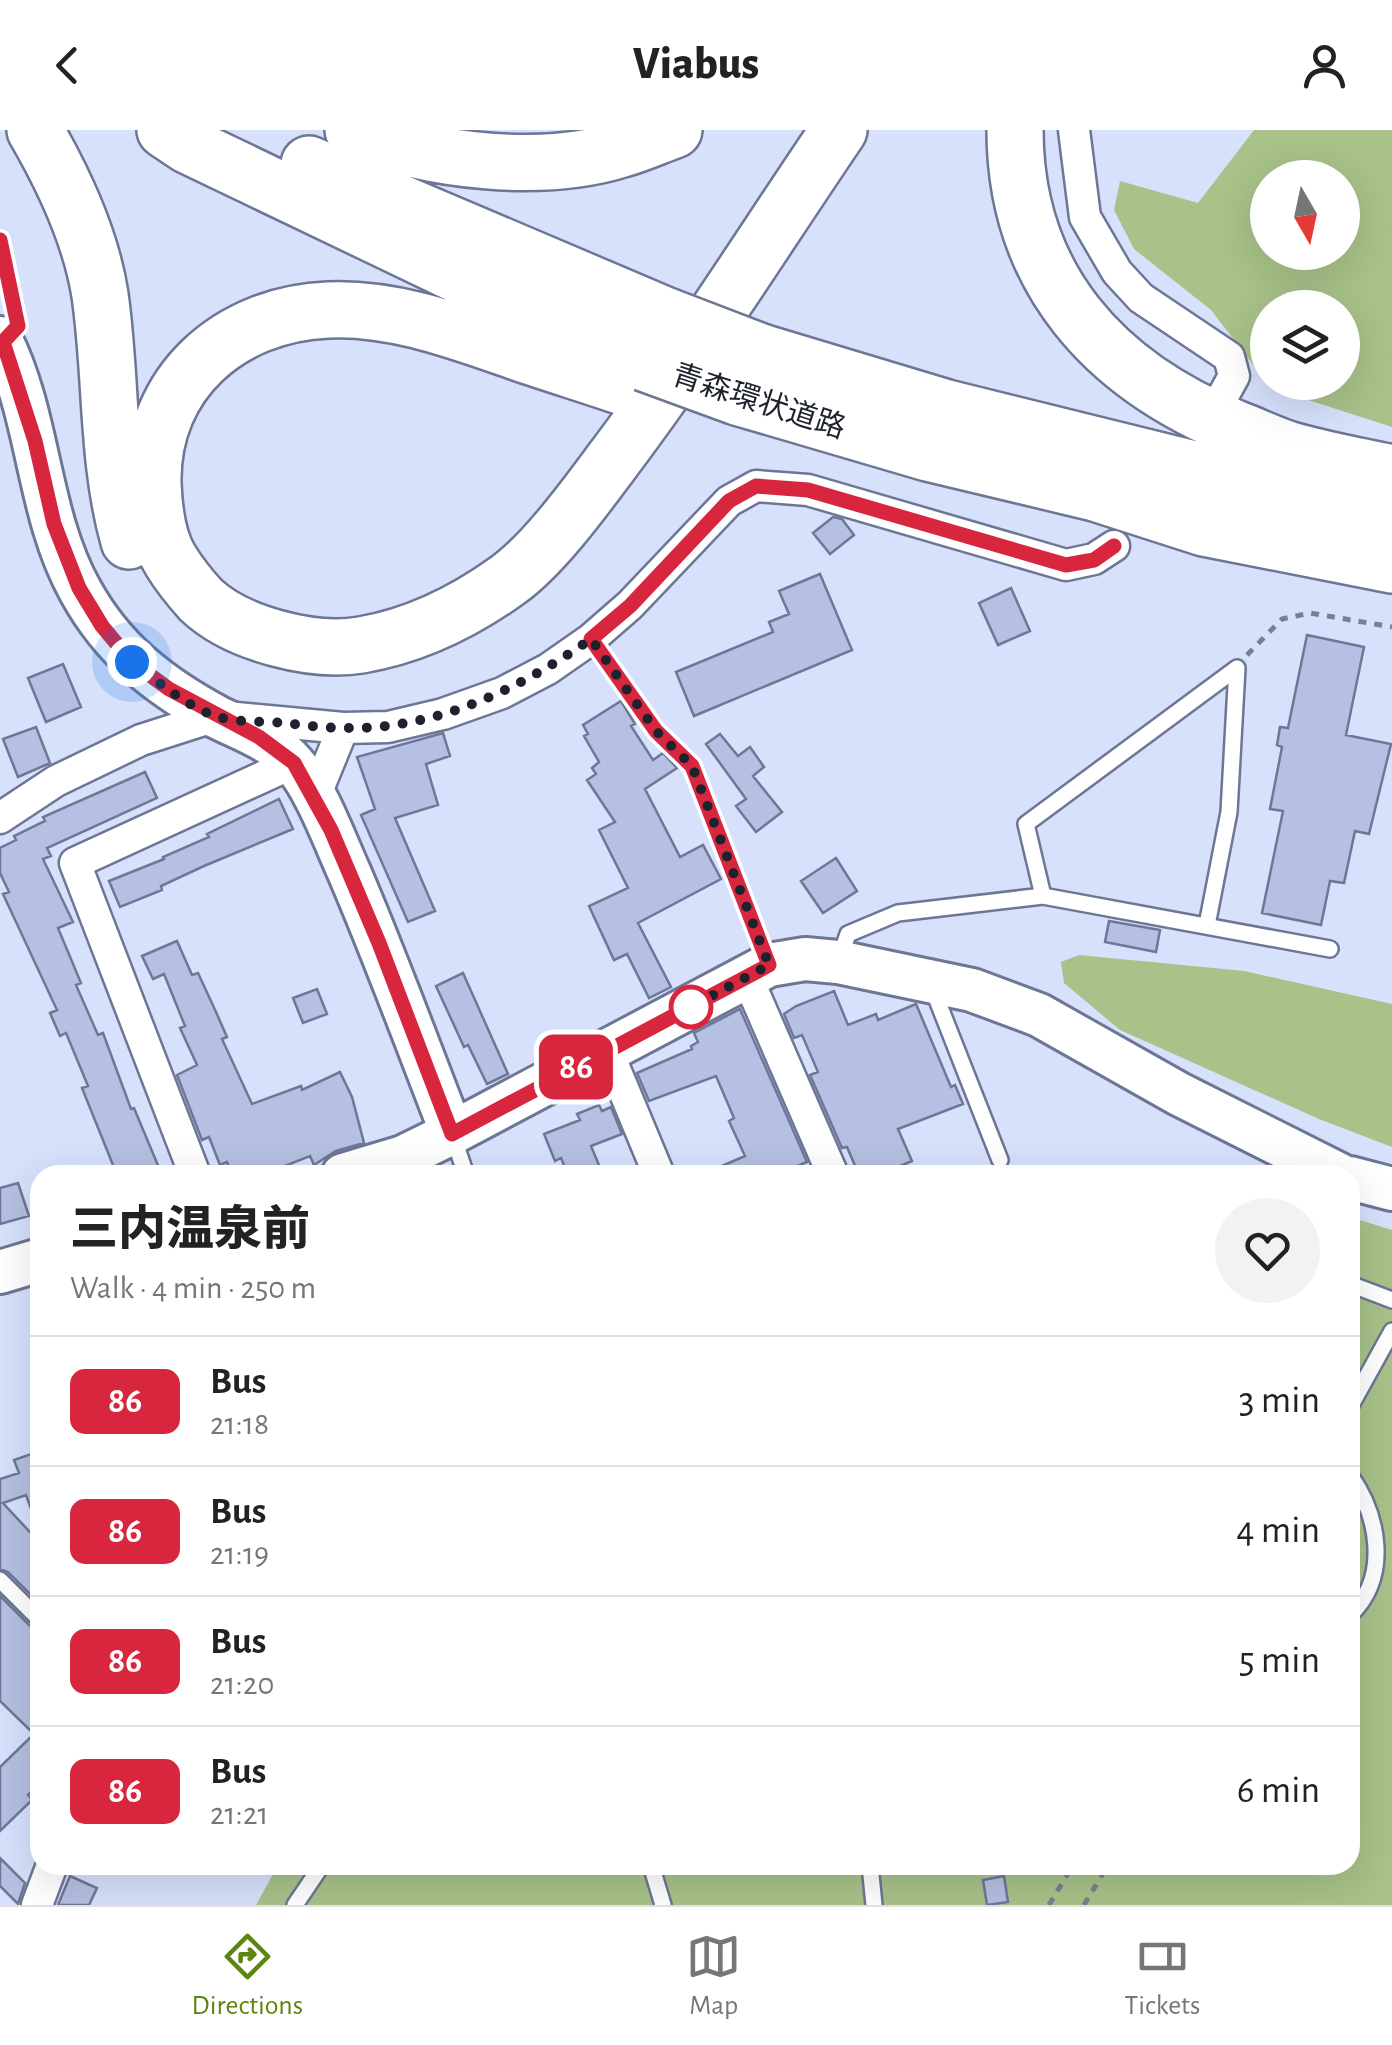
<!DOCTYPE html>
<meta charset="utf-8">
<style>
:root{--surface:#fff;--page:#f2f2f2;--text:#222;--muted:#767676;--line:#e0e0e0;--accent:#5d8610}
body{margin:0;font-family:"Alegreya Sans","Noto Sans JP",sans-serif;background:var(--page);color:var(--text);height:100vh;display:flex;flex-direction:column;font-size:38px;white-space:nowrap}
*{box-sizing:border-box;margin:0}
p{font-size:32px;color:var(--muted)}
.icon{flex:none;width:55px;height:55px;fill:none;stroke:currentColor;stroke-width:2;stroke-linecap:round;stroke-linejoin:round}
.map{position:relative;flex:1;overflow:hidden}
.panel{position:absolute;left:30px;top:1035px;width:1330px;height:710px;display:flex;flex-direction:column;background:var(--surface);border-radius:30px;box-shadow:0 10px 40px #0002}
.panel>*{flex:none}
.badge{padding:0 20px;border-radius:15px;font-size:35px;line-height:65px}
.needle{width:65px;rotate:171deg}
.fabs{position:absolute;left:1250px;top:30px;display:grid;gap:20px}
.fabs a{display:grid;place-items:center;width:110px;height:110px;border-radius:50%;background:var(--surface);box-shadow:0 10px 40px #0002;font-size:50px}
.you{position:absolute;width:50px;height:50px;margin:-25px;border:8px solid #fff;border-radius:50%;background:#1a73e8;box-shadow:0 0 0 15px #1a73e833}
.map>.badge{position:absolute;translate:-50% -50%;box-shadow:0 0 0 5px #fff}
.round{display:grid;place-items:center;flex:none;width:105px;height:105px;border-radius:52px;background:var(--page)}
.summary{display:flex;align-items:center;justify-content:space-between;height:170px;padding:0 40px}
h1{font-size:48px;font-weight:800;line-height:75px}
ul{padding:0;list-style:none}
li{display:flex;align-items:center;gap:30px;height:130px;padding:0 40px;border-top:2px solid var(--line)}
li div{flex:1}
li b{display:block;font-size:38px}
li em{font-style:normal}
li .badge{min-width:110px;font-weight:700;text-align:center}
header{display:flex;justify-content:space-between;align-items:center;height:130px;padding:0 40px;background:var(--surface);font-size:45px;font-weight:800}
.tab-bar{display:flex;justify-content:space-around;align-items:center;height:140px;border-top:2px solid var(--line);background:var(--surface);font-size:28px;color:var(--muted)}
.tab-bar a{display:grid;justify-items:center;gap:5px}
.tab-bar .selected{color:var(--accent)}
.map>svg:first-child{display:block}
</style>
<header><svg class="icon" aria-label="back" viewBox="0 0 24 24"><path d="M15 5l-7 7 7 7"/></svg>Viabus<svg class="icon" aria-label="person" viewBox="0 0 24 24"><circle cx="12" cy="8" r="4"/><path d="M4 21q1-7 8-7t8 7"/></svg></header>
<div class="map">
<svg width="1392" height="1775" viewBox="0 0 1392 1775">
<rect width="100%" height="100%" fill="#d7e1fc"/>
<!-- green -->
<path fill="#a8c289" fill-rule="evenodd" d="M1254,0H1392V297L1271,258L1211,180L1134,119L1114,80L1120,51L1198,73ZM1268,48H1342V122H1268ZM1268,178H1342V252H1268Z
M1079,825L1244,841L1392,874V1017L1319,989L1120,900L1064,853L1061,832Z
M1350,1087L1392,1100V1775H256L278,1735H1350Z"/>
<!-- building -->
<path fill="#b5c0e2" stroke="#6d7897" stroke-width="2.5" d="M833,387L842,389L854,405L830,424L813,403Z
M820,444L852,520L694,586L676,542L773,502L769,492L789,484L779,461Z
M1011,458L1030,501L998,515L979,473Z
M1307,505L1364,517L1346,605L1391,614L1369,704L1355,701L1344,753L1330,751L1321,795L1262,783L1283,681L1270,679L1282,617L1277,615L1280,597L1288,598Z
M63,534L81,577L46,592L28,548Z
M621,571L635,594L631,596L653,630L663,623L677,638L645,659L680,727L703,715L721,749L638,793L671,857L649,868L627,824L614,830L589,776L628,758L599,700L615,692L587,650L596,644L592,638L599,632L584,606L588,604L583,595Z
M36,597L50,633L18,647L3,609Z
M443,603L450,626L426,634L438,675L395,688L435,781L408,792L361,685L375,679L357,627Z
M720,604L738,626L750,617L764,637L753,646L782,682L756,702L736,676L746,669L706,614Z
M145,642L157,668L47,718L51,726L43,729L73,792L58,798L81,853L76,855L98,905L103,903L131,979L134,978L162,1045H117L82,958L88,956L66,903L60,906L50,883L57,880L3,764L9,762L0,743V718L16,710L14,706L45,691L43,687Z
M279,669L293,699L204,736L161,756L162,760L120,777L109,751L164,729L163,727L209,707L207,704Z
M836,728L857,761L823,783L801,751Z
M1109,791L1160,800L1156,822L1105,812Z
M177,811L192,845L198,843L216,882L227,907L222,909L252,974L301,956L302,960L340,942L352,967L364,1013L336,1021L314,1035L310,1026L262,1045H232L227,1032L220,1035L209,1007L202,1010L177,945L197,935L180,898L185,896L164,844L153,849L142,826Z
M463,843L508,944L487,954L468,915L464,917L436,856Z
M317,859L327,884L303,893L293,868Z
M834,861L848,895L876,884L878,890L916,874L951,957L955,955L963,974L898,999L912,1031L879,1045H859L847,1017L842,1018L810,945L818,942L802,905L794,908L784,884L796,876Z
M740,879L807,1032L776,1045H701L745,1026L729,991L734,988L716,946L649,971L637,943L692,919L691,916L698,912L694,903Z
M599,975L602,981L611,977L622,1004L591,1016L603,1045H568L561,1028L555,1031L544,1004L580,990L577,984Z
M18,1053L29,1086L0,1094V1058Z
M40,1321V1395H37L26,1365L3,1373L40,1413V1474L8,1442L0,1439V1349L19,1343L14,1330Z
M0,1466L32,1498L40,1501V1654L28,1665L32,1670L0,1701V1637L34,1604L0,1571Z
M0,1728L25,1753L18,1774L0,1756Z
M70,1746L97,1758L89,1775H58Z
M1004,1746L1008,1772L987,1775L983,1750Z"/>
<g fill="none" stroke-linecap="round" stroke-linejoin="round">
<!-- lane casing -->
<g stroke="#6c7695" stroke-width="20">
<path id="lane" d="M0,111L18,196L5,209
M591,509L656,601L692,636L769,835
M1043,766L1026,694L1237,538L1229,682L1207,795
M840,827L848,804L898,783L1043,766L1330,819
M932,857L1000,1030
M453,1006L466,1045
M1350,1154L1392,1170
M1350,1277L1392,1201
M1350,1345C1379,1386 1390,1447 1350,1485
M0,1450L40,1490
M651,1735L663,1775
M870,1735L874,1775
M295,1775L322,1735"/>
</g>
<!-- street casing -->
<g stroke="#6c7695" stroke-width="35">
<path id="street" d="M1074,0L1085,87L1117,142L1141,168L1229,227L1234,246L1223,266
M314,669L343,598
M0,688L56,651L141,610L216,586L343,598L388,597L443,584L502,563L548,539L591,509L630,475L729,371L756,356L808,360L1066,435L1094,429L1114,416
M747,847L833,1045
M607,920L659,1045
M195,1045L75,733L293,633
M37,1775L52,1735"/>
</g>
<!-- secondary casing -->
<g stroke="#6c7695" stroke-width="48">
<path id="secondary" d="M0,208C40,287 37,383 80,460C112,519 159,556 217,587C243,600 275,611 294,634C316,659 335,711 349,742C386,828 418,916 452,1003
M343,1045L403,1027L452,1003L769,835L805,829L838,832L972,860L1039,885L1179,964L1340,1045
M1350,1048L1392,1059
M0,1142L40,1130"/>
</g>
<!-- highway casing -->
<g stroke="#6c7695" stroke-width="60">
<path id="highway" d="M35,0C64,50 91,107 100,165C112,248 106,330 129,411
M165,0L189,16L636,230
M353,0C429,32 544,44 622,19C640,14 657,6 674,0
M1015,0C1015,149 1105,246 1237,299C1256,306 1275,316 1294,321C1326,330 1360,336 1392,343
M309,34L667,186
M761,222L947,278L1327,372L1392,382
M632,260C594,247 555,235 517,222C456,201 393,177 328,180C230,184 151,252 153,353C154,379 157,409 171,431C179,444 191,459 201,470C237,504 313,523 361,515C414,506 465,481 508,450C543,425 584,369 610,334C691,227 763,112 839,0
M737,267L928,323L1095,363L1204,398L1392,435"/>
</g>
<!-- path -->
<path stroke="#787f92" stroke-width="5" stroke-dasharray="8 8" stroke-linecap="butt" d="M1247,525L1282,489L1310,483L1392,497
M1049,1775L1073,1735
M1084,1775L1108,1735"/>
<!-- lane -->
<use href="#lane" stroke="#fff" stroke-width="15"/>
<!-- street -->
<use href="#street" stroke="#fff" stroke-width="30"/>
<!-- secondary -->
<use href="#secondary" stroke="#fff" stroke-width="42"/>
<!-- highway -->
<use href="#highway" stroke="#fff" stroke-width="55"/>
<!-- highway-bridge casing -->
<g stroke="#6c7695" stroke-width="60" stroke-linecap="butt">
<path id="highway-bridge" d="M667,186L761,222
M644,233L737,267"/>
</g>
<!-- highway-bridge -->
<use href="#highway-bridge" stroke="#fff" stroke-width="55"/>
</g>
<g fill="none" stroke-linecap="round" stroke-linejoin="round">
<!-- line casing -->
<g stroke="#fff" stroke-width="22">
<path id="line" d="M0,110L18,196L3,212L35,311L54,394L79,458L102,496L132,532L169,559L259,607L294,633L331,700L379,813L452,1004L769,835L692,636L656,601L591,509L630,476L729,371L756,356L808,360L1066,435L1094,430L1114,416"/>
</g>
<!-- line -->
<use href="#line" stroke="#d7263d" stroke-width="15"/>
<!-- walk -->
<path stroke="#1e222e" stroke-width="10" stroke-dasharray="0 18" d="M132,532C157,551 185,575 215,586C235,593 263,591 284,593C304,595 324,598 344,598C435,600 518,560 591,509L656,601L692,636L769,835L691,877"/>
</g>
<!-- markers -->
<circle fill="#fff" stroke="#d7263d" stroke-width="5" cx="691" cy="877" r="20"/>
<g text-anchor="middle" stroke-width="8" stroke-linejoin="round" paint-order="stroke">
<!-- street labels -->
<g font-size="30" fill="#1e222e" stroke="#fff">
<text transform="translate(759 271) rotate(18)" y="10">青森環状道路</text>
</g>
</g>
</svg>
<div class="fabs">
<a><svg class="needle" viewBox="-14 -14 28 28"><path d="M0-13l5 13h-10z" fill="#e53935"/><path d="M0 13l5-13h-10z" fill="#767676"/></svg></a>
<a><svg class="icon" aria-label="layers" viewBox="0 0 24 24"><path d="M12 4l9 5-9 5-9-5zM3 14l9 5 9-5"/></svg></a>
</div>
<div class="you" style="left:132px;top:532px"></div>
<b class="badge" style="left:576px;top:937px;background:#d7263d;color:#fff">86</b>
<section class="panel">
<div class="summary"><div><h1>三内温泉前</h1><p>Walk · 4 min · 250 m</p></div><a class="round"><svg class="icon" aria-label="heart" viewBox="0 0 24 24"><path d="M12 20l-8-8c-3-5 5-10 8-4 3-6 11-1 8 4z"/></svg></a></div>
<ul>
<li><span class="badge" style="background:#d7263d;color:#fff">86</span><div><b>Bus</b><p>21:18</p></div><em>3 min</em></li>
<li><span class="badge" style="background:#d7263d;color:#fff">86</span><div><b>Bus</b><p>21:19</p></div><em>4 min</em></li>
<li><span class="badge" style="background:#d7263d;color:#fff">86</span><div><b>Bus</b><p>21:20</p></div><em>5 min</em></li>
<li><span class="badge" style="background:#d7263d;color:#fff">86</span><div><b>Bus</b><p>21:21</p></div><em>6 min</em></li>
</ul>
</section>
</div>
<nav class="tab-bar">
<a class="selected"><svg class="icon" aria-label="directions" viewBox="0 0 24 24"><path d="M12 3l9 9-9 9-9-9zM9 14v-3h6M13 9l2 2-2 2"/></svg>Directions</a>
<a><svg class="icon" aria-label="map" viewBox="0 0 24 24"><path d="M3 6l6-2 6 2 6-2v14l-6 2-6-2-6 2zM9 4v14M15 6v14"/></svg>Map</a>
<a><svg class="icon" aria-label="tickets" viewBox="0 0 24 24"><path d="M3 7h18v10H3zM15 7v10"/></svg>Tickets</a>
</nav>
